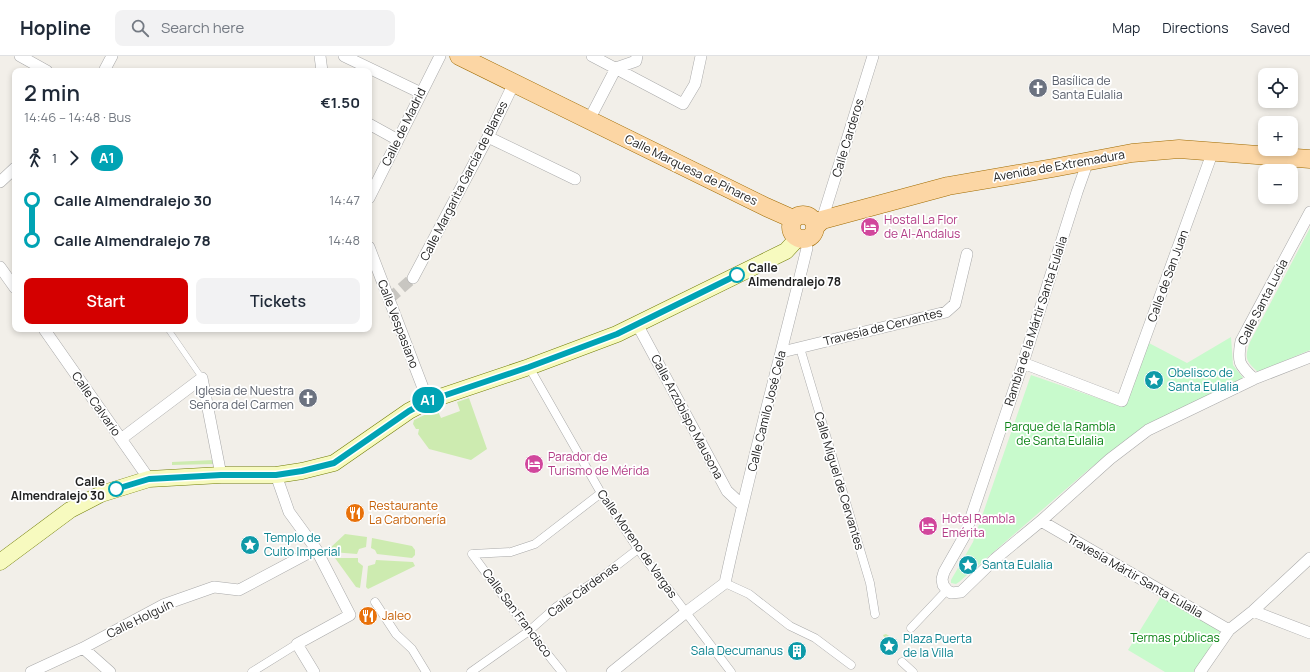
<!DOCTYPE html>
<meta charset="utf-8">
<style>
:root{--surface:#fff;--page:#f2f2f3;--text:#1f2937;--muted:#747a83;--line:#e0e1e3;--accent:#d40000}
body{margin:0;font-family:Manrope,sans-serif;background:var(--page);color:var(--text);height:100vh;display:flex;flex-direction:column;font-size:15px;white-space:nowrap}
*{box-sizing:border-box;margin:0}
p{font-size:13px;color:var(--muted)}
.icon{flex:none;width:22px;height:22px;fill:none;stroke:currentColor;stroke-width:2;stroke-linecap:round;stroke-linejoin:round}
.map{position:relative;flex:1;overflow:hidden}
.drawer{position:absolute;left:12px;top:12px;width:360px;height:264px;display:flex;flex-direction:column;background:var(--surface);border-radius:8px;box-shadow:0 2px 6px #0003}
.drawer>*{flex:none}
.badge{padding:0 8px;border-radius:13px;font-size:14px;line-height:26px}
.controls{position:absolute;left:1258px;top:12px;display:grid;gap:8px}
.controls a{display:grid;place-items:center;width:40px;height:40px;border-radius:8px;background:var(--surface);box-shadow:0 2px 6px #0003;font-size:20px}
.map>.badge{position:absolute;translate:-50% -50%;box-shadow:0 0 0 2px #fff}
.legs{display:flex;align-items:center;gap:6px;height:44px;padding:0 12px;font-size:13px}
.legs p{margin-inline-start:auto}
.summary{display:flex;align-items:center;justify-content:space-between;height:68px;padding:0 12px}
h1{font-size:22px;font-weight:600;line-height:30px}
.button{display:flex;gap:8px;margin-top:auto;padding:8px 12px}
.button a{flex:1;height:46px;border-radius:8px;background:var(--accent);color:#fff;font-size:16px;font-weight:600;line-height:46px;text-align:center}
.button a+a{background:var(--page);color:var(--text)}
ul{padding:0 12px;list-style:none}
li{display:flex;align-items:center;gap:14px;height:40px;font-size:15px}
li i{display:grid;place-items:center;width:6px;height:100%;margin:0 5px;background:currentColor}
li i::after{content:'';width:10px;height:10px;margin:-5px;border:3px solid;border-radius:50%;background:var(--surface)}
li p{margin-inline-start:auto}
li:first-child i{background:linear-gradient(#0000 50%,currentColor 0)}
li:last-child i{background:linear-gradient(currentColor 50%,#0000 0)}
header{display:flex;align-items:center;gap:24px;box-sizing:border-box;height:56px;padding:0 20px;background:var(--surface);border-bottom:1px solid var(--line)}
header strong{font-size:19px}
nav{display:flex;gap:22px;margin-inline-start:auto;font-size:14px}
.search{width:280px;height:36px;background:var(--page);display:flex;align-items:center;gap:10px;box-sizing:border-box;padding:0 14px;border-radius:8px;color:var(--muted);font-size:15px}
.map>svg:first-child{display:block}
</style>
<header>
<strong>Hopline</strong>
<div class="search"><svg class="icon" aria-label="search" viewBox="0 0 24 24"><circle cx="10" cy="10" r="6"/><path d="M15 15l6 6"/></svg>Search here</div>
<nav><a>Map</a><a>Directions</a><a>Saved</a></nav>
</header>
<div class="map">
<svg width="1310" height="616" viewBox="0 0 1310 616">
<rect width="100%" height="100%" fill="#f2efe9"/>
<!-- grass -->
<path fill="#cdebb0" d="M469,342L487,393L471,404L429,393L418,378L419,373H416L413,368L414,364L437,353L441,362L460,355L457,346Z
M214,404V408L172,409V406Z
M345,478L367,481L366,491L359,493L357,498L332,496L329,493Z
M372,482L412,490L415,494V499L412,502L377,498L375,494L371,492Z
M335,502H358V506L363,510L360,532L356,531Z
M376,504L413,506L415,510L368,533L366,531L368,510L375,508Z
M886,578L891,581L893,587L891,592L884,594L879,592L881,591L887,592C891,590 892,586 889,582L884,581L883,579Z"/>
<!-- park -->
<path fill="#c8facc" d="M1310,172V294L1258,316C1246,305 1244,302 1250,286Z
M1231,281L1233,309L1244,323L1150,367L1088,414L959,526L956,528L951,527V524L973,486L1031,319L1123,351L1147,286L1187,307Z
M1163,537L1229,574L1200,616H1165L1128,594Z"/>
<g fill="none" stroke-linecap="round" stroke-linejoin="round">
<!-- minor-tunnel -->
<path stroke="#c8c6c1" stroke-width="11" stroke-dasharray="11 5.5" stroke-linecap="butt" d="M389,243L413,222"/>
<!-- service casing -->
<g stroke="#a9a9a9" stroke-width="6">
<path id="service" d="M168,273L202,322"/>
</g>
<!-- pedestrian casing -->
<g stroke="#a9a9a9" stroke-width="9">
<path id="pedestrian" d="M800,292L870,527L875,558
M529,311L601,437L638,493L731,616
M472,498L529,575L562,616
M472,498L511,496L535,488L601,437
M725,527L749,538L790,570L815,582L851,609
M375,546L396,578L412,593L426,616
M911,572L947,534
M902,606L913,616
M252,616L297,588
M471,616L529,575L556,551L603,520L638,493"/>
</g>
<!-- minor casing -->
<g stroke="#a9a9a9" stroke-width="12">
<path id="minor" d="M20,0L47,15
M320,0L322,15
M344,0L421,37
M592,0L683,48L695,28L701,0
M104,15L112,0
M589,64L616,12L636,5L637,0
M369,68L398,84
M488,81L575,123
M1088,105L1077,136L1023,307L965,479L944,516L942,523L943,529L947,534L951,537L961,536L995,503L1041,465L1110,403L1148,374L1254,323L1310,301
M0,126L15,112
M369,142L440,0
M822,164L873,0
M369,191L428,345
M0,211L15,232
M413,222L488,81L514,27
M637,268L727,435L742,449
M44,273L149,423
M782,296L946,256L955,248L967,198
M1023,307L1122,345L1213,95
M1254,323C1239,309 1237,306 1241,285L1310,156
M121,383L202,322L221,419
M276,419L289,456L316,493L350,559L297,588L314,616
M1041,465L1229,574
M1253,555L1310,577
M83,592L110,616
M31,616L83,592L163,549L214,531L239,534L316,493
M612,616L685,557L725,527C749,414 780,304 807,192L805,184
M1200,616L1229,574L1253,555L1310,502"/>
</g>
<!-- secondary casing -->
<g stroke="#707d05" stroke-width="17">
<path id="secondary" d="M0,506L70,454L101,438L149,423L221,419H276L302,415L334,407L409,355L428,345L529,311L617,278L786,195L797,183"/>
</g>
<!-- primary casing -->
<g stroke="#a06b00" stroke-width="19">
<path id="primary" d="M459,0L766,151L793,163
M791 171a12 12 0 1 1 24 0a12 12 0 1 1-24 0Z
M816,170L822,164L948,130L1053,112L1132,97L1179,93L1310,103"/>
</g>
<!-- service -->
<use href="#service" stroke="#fff" stroke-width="5.5"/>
<!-- pedestrian -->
<use href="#pedestrian" stroke="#fff" stroke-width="8"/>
<!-- minor -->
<use href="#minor" stroke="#fff" stroke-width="11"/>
<!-- secondary -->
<use href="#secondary" stroke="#f7fabf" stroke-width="16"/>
<!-- primary -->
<use href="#primary" stroke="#fcd6a4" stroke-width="18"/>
</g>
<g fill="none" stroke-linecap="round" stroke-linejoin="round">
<!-- line-1 casing -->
<g stroke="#fff" stroke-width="9">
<path id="line-1" d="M116,433L149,423L221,419H276L302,415L334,407L409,355L428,345L529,311L617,278L737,219"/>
</g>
<!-- line-1 -->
<use href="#line-1" stroke="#00a3b4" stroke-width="6"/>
</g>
<!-- icons -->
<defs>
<g id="church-disc" transform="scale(1)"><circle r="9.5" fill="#6b7280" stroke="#fff"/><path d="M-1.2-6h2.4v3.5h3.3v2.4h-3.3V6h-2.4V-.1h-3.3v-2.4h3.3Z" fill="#fff"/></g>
<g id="hotel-disc" transform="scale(1)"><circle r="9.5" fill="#d1479c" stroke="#fff"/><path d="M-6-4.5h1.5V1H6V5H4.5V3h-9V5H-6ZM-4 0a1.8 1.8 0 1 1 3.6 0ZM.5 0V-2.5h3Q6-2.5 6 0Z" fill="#fff"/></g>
<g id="sight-disc" transform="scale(1)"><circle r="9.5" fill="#0f9aa8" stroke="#fff"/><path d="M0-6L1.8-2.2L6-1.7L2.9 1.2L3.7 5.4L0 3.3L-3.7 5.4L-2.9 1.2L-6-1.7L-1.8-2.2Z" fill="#fff"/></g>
<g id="restaurant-disc" transform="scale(1)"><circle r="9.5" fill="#e8710a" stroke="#fff"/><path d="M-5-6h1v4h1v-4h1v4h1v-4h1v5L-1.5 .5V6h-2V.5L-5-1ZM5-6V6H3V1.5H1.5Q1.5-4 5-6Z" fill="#fff"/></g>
<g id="building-disc" transform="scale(1)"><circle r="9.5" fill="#0f9aa8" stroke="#fff"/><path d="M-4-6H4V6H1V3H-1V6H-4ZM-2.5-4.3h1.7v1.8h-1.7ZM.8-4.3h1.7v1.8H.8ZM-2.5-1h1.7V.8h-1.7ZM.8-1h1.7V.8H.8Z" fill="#fff"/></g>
</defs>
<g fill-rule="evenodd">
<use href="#church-disc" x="1038" y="32"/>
<use href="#hotel-disc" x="870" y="171"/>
<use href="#sight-disc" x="1154" y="324"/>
<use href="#church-disc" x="308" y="342"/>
<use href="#hotel-disc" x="534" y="408"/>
<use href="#restaurant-disc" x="355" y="457"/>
<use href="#hotel-disc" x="928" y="470"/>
<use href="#sight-disc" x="250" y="489"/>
<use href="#sight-disc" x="968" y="509"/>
<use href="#restaurant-disc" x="368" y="560"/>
<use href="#sight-disc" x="889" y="590"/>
<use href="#building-disc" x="797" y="595"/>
</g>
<!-- markers -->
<g fill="#fff" stroke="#00a3b4" stroke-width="2">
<circle cx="737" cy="219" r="7"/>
<circle cx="116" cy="433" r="7"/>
</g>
<g text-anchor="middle" stroke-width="3.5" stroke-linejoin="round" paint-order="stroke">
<!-- worship labels -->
<g font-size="12" fill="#5b616d" stroke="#fff" text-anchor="start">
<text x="1052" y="29">Basílica de<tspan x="1052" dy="14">Santa Eulalia</tspan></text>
<text x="294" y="339" text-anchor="end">Iglesia de Nuestra<tspan x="294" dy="14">Señora del Carmen</tspan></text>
</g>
<!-- street labels -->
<g font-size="12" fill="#222" stroke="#fff">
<text transform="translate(404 71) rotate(-64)" y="4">Calle de Madrid</text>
<text transform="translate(848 82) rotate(-73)" y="4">Calle Carderos</text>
<text transform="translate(1059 110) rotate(-10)" y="4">Avenida de Extremadura</text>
<text transform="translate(691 114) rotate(26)" y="4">Calle Marquesa de Pinares</text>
<text transform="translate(464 125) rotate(-63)" y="4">Calle Margarita García de Blanes</text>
<text transform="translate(1168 220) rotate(-70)" y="4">Calle de San Juan</text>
<text transform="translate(1263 246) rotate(-63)" y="4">Calle Santa Lucía</text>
<text transform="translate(1036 265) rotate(-72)" y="4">Rambla de la Mártir Santa Eulalia</text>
<text transform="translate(398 268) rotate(69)" y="4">Calle Vespasiano</text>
<text transform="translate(883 271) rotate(-14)" y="4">Travesía de Cervantes</text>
<text transform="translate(96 348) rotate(55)" y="4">Calle Calvario</text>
<text transform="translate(767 355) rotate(-76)" y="4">Calle Camilo José Cela</text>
<text transform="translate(687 361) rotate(62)" y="4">Calle Arzobispo Mausona</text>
<text transform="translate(839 425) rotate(73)" y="4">Calle Miguel de Cervantes</text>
<text transform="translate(637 488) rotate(55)" y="4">Calle Moreno de Vargas</text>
<text transform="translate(1135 520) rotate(30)" y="4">Travesía Mártir Santa Eulalia</text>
<text transform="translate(583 534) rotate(-36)" y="4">Calle Cárdenas</text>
<text transform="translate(517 557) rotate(53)" y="4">Calle San Francisco</text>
<text transform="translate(140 563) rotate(-26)" y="4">Calle Holguín</text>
</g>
<!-- hotel labels -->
<g font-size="12" fill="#b23c85" stroke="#fff" text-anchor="start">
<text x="884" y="168">Hostal La Flor<tspan x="884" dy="14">de Al-Andalus</tspan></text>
<text x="548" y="405">Parador de<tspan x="548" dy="14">Turismo de Mérida</tspan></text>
<text x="942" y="467">Hotel Rambla<tspan x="942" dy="14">Emérita</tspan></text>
</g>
<!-- stop labels -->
<g font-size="12" font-weight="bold" fill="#222" stroke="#fff" text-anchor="start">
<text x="748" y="216">Calle<tspan x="748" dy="14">Almendralejo 78</tspan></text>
<text x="105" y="430" text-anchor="end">Calle<tspan x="105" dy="14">Almendralejo 30</tspan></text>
</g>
<!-- culture labels -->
<g font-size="12" fill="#0d838f" stroke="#fff" text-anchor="start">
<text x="1168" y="321">Obelisco de<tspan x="1168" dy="14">Santa Eulalia</tspan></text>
<text x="264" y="486">Templo de<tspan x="264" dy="14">Culto Imperial</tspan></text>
<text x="982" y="513">Santa Eulalia</text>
<text x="903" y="587">Plaza Puerta<tspan x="903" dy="14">de la Villa</tspan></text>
<text x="783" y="599" text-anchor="end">Sala Decumanus</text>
</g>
<!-- park labels -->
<g font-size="12" fill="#0c8416" stroke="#fff">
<text x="1060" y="375">Parque de la Rambla<tspan x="1060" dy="14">de Santa Eulalia</tspan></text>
<text x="1175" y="586">Termas públicas</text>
</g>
<!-- food labels -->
<g font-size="12" fill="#c56008" stroke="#fff" text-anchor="start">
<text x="369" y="454">Restaurante<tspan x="369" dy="14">La Carbonería</tspan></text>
<text x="382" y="564">Jaleo</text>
</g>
</g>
</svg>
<div class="controls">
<a><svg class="icon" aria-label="locate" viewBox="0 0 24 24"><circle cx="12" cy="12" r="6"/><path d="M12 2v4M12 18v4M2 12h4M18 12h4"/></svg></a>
<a>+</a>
<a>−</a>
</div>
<b class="badge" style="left:428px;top:344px;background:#00a3b4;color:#fff">A1</b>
<section class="drawer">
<div class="summary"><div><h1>2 min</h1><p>14:46 – 14:48 · Bus</p></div><b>€1.50</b></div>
<div class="legs"><svg class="icon" aria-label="walk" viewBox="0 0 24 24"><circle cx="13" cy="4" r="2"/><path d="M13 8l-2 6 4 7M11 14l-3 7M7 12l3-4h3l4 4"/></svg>1<svg class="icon" aria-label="forward" viewBox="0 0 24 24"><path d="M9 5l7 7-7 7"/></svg><b class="badge" style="background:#00a3b4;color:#fff">A1</b></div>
<ul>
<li><i style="color:#00a3b4"></i><b>Calle Almendralejo 30</b><p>14:47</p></li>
<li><i style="color:#00a3b4"></i><b>Calle Almendralejo 78</b><p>14:48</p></li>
</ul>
<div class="button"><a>Start</a><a>Tickets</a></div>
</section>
</div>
